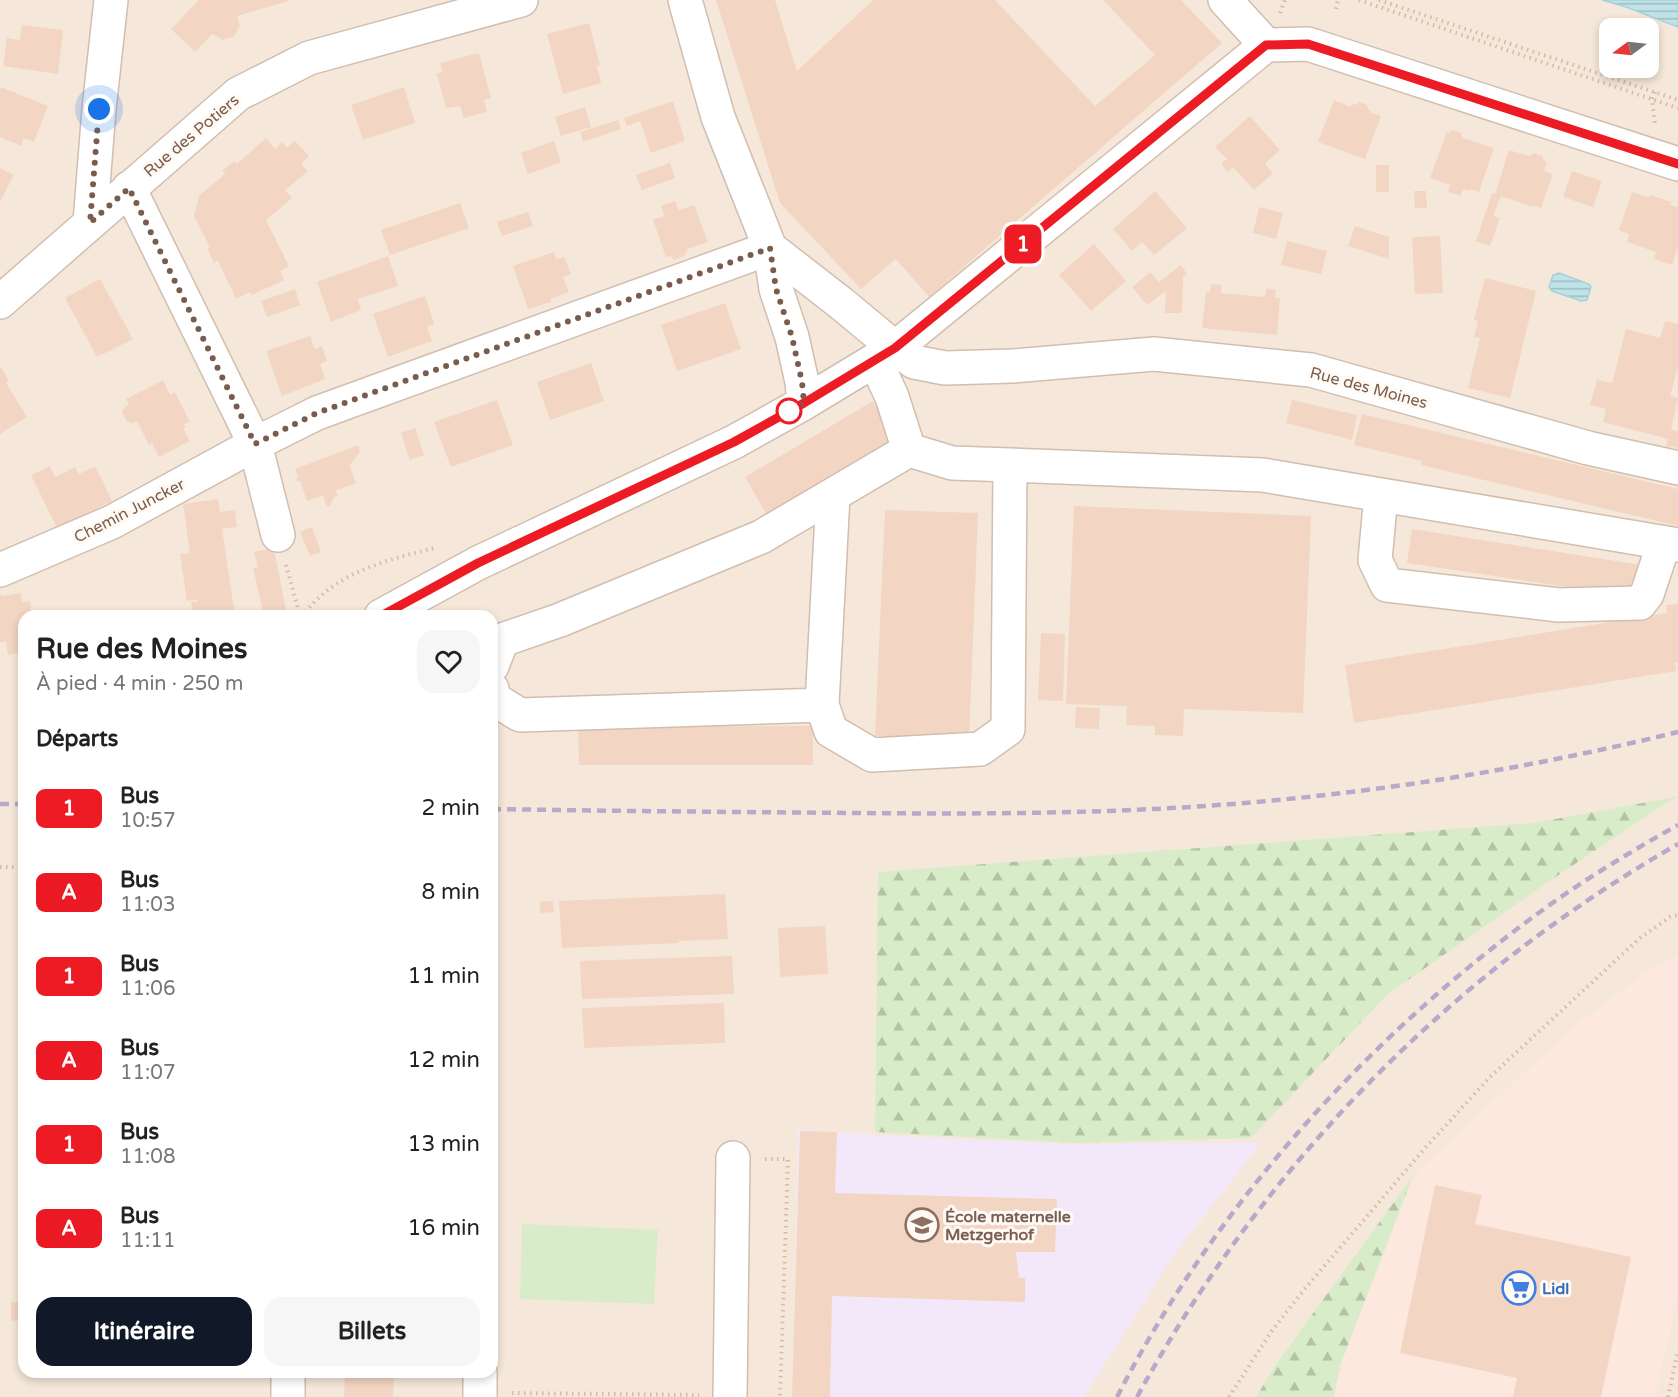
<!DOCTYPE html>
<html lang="fr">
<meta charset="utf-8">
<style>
:root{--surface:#fff;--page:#f6f6f6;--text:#222;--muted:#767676;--accent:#111827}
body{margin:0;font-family:"Varela Round",sans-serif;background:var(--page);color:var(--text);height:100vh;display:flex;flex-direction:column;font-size:22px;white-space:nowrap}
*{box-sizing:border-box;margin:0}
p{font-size:20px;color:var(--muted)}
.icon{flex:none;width:33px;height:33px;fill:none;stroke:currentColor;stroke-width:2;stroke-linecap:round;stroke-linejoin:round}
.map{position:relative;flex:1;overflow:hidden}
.panel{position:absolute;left:18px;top:610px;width:480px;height:768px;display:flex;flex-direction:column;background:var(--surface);border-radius:18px;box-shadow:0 3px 9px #0003}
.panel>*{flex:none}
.badge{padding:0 12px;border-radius:9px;font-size:21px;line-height:39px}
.needle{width:39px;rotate:255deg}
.tools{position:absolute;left:1599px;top:18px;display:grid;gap:12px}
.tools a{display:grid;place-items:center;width:60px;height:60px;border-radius:12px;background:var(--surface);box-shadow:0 3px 9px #0003;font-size:30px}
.you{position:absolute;width:30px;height:30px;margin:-15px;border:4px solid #fff;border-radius:50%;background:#1a73e8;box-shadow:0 0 0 9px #1a73e833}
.map>.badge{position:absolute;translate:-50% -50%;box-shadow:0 0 0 3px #fff}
h2{padding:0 18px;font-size:22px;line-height:54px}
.round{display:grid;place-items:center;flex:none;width:63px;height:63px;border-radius:18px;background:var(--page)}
.overview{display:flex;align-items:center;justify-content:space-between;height:102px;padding:0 18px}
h1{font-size:28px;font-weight:700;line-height:45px}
.primary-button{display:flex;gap:12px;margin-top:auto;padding:12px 18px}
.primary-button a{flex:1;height:69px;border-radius:18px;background:var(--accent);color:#fff;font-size:24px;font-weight:700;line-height:69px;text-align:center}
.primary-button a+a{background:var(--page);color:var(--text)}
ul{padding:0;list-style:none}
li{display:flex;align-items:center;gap:18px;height:84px;padding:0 18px}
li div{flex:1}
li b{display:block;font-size:22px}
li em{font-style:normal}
li .badge{min-width:66px;font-weight:700;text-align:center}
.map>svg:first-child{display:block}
</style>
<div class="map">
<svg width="1678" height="1397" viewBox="0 0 1678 1397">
<defs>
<pattern id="forest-firs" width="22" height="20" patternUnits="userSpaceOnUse" patternTransform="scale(1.5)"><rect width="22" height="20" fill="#d8ecc9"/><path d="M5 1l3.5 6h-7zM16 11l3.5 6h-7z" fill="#b4c2a5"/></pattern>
<pattern id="water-rules" width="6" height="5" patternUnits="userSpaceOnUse" patternTransform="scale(1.5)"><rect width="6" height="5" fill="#bfe3e8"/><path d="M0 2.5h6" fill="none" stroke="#a0bbbe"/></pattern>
</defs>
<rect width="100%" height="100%" fill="#fdf6ec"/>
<!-- residential -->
<path fill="#f5e8da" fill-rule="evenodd" d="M0,0H1678V1397H0ZM1610,28H1648V68H1610ZM24,616H492V1372H24Z"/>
<!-- commercial -->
<path fill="#fde8e0" d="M1678,955V1291L1673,1317L1655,1397H1334L1341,1363L1415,1174L1575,1026L1649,971Z"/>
<!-- education -->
<path fill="#f3e8fa" d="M798,1129L875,1135L1068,1144L1260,1143L1171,1259L1084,1397H793Z"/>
<!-- forest -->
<path fill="url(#forest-firs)" d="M1675,797L1548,882L1388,994L1251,1138L1077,1143L875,1132L878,872L1534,823Z
M1413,1176L1341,1363L1334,1397H1256L1277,1363Z"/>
<!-- pitch -->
<path fill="#d8ecc9" d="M522,1224L658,1230L654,1304L520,1299Z"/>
<!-- water -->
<path fill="url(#water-rules)" stroke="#a5d3da" stroke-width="1.5" d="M1602,0H1678V27L1626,7Z
M1559,273L1589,284L1591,287L1587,300L1581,301L1552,291L1549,287L1553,275Z"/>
<!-- building -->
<path fill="#f3d5c3" d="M199,0H289V1L237,16L240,26L234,36L223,40L212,34L195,52L171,29Z
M716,0H775L797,71L873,0H995L1095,106L1155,55L1103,0H1181L1222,43L929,297L896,259L861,289L780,203Z
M589,23L600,65L597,66L601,83L563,94L547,34Z
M22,25L63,30L58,74L3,66L7,38L20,40Z
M479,53L491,98L484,100L487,112L464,118L460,106L446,108L437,74L443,72L440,63Z
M1,87L48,106L34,142L24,138L21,146L0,137V91Z
M404,87L415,123L363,140L351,105Z
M1334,100L1351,107L1352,104L1355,105L1360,102L1367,105L1369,110L1372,112V113L1381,116L1365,159L1318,142Z
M673,101L685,141L651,153L640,121L627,126L624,118Z
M585,107L591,127L561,136L555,117Z
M1250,116L1280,150L1265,164L1273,173L1254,190L1233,167L1228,172L1221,164L1227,159L1215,147Z
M618,120L621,129L583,142L580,132Z
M1453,130L1461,133L1463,138L1494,148L1479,192L1469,189V191L1463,189L1461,196L1448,192L1450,185L1430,178L1447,132L1449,133Z
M266,138L275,149L282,142L287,147L295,141L309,156L301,164L308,171L285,190L292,198L266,220L289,266L280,271L284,280L252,295L250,292L236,299L218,261L214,263L207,248L210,247L194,216L199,196L225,174L222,171L234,161L237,164Z
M554,141L561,162L528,174L521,153Z
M1509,150L1529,156L1534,153L1542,156L1544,161L1547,162L1544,171L1553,174L1541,208L1532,205V207L1501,196L1493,216L1500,218L1490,246L1476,241L1492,193L1495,194Z
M670,163L675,178L642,190L636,175Z
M1376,165H1389V192H1376Z
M0,168L14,175L0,202Z
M1572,171L1602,181L1593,207L1563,197Z
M1155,191L1187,228L1154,255L1142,242L1132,251L1113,229Z
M1414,191H1426L1427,208H1415Z
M1632,192L1649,198L1650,195L1660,198L1671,202L1670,205L1678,207V246L1672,265L1654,259L1656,252L1627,242L1629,234L1619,230Z
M675,201L679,210L694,205L708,242L687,249V251L684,256L674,260L670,256L666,257L653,220L664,216L661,206Z
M460,203L469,228L390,255L381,230Z
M1259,207L1283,213L1276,239L1253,233Z
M528,212L533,226L502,236L497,222Z
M1355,226L1389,237V259L1348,246Z
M1440,236L1443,293L1415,294L1412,237Z
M1287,241L1327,251L1321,274L1281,265Z
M1094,244L1126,281L1091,311L1059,275Z
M554,252L556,259L564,257L571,274L563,277L569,292L550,299L551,302L528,309L513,266Z
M388,256L398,286L358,299L361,310L331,322L317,282Z
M1181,265L1187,274L1183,277L1182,313H1165L1166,291L1147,305L1132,287L1150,272L1159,282Z
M1485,278L1536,291L1510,398L1468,388L1480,338L1474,337L1478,321L1474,320Z
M100,279L133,339L97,357L65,298Z
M1211,284L1221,285V293L1265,297L1266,289L1276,290L1275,298H1280L1277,335L1202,328L1206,292H1210Z
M295,289L300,305L267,317L261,301Z
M425,296L434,324L427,327L432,341L388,357L373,314Z
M725,303L741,349L677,371L661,325Z
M1665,321L1678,324V366L1670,396L1678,398L1671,430L1678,431V448L1666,446L1668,439L1603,422L1606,409L1590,405L1597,380L1612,383L1626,329L1660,338Z
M310,336L315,349L322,346L327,361L320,364L325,379L282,396L266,351Z
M591,363L604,401L550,420L537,382Z
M0,366L9,381L6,383L27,417L0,434Z
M163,380L170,395L175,392L190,422L184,424L186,427L183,428L190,441L159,457L152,443L149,445L137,421L132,423L127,422L122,412L125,407L129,405L126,399Z
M497,400L513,445L451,467L434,422Z
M1292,400L1357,415L1352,440L1286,423Z
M873,401L898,444L770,520L745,477Z
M1362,414L1678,489V526L1421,465L1422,461L1354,445Z
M415,428L424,455L410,460L401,433Z
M358,445L360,451L351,464H349L356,483L337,490L336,492L338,496L334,497L330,506L327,507L323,495L307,501L300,481H296L298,476L295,469Z
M50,466L55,477L75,467L79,474L95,466L112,501L57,528L31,475Z
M218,499L220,512L235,510L237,527L222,529L235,616H193L191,602H197V600L187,601L180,554L190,553L183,504Z
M1074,506L1311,516L1303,713L1184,709L1183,736L1155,735V726L1126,725L1127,706L1066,704Z
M885,510L978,513L969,740L875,736Z
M312,527L321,552L310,556L300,532Z
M1412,529L1641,565L1635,597L1407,563Z
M273,548L277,563L287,616H264L253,568L258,567L254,552Z
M21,593L22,602L30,601L32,616H24V652L8,655L6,641L0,642V594L3,596Z
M1678,604V663H1675L1676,671L1354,723L1345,665L1667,613L1666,605Z
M1041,633L1065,634L1063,701L1038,700Z
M1076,707L1100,708L1099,729L1075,728Z
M813,726V765H579L578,727Z
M725,894L728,939L679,941V943L562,948L559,901Z
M553,901L554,912L540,913V902Z
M825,926L828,974L780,977L778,928Z
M732,956L734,994L582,999L580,961Z
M724,1003L725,1043L584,1048L582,1008Z
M800,1131L837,1132L835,1193L1057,1199L1055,1252H1016L1019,1278H1025V1302L832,1296L830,1397H792Z
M1435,1185L1482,1195L1475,1224L1631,1257L1601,1397H1513L1517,1378L1400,1353Z
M11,1302H24V1320L11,1321Z
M345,1372H394L393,1397H344Z"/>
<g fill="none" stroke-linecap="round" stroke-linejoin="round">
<!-- minor casing -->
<g stroke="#d1beb0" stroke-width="36">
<path id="minor" d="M1225,0L1266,45L1308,44L1678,164
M129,188L255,444L278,535
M90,223L99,109L111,0
M0,302L238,94L309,58L521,0
M804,403L802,382L792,337L776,289L770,248L842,304L895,348L914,362L945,368L1013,366L1154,354L1311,370L1588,448L1678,468
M1010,465L1263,475L1678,545
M1381,495L1375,560L1387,585L1559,605L1640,603L1647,594L1664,543
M0,570L112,522L255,444L317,413L770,248L718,117L685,0
M381,616L478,563L734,442L804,403L895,348L1266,45
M492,666L502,640L560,620L761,537L909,450L892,397L875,360
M492,689L494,699L520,715L822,705L833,495
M822,705L831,731L872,755L980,749L1008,729L1010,465L952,463L909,450
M288,1397V1372
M480,1397V1372
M730,1397L733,1158"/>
</g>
<!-- path -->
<path stroke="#d9b8a5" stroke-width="4" stroke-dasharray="1.5 4.5" stroke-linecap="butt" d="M1359,0L1678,108
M1379,0L1678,100
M1336,9L1338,0
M1280,13L1285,0
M1655,92L1652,99L1655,124
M286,565L300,616
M301,616C311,606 320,595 332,587C361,566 399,557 434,548
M341,616L349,611
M0,867H24
M765,1159H788L780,1397
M512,1393L699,1395
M1229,1397L1271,1332L1303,1291L1426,1147L1492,1075L1640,938L1670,917L1678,915
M1668,1397L1678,1350"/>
<!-- minor -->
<use href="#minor" stroke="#fff" stroke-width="33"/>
<!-- rail -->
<path stroke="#b9a8c9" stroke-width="4.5" stroke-dasharray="9 6" stroke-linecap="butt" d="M0,804H24
M492,809C612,811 732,812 852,813C969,814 1087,814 1205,806C1364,795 1523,770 1678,732
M1117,1397C1219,1198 1377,1027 1558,899C1597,872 1637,848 1678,825
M1137,1397C1264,1165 1448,976 1678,844"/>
</g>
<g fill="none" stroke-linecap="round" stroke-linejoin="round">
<!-- line casing -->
<g stroke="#fff" stroke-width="14">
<path id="line" d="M381,616L478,563L734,442L804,403L895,348L1266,45L1308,44L1678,164"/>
</g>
<!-- line -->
<use href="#line" stroke="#ed1c24" stroke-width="9"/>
<!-- walk -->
<path stroke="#7a5c4d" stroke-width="6" stroke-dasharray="0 10.8" d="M99,109L90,223L129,188L255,444L317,413L770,248L776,289L792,337L802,382L804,403L786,413L789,411"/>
</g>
<!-- icons -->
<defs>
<g id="school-ring" transform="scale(1.725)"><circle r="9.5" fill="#fffaf3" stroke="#8d6e63" stroke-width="1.5"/><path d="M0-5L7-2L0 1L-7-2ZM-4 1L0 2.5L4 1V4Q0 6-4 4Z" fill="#8d6e63"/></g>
<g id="supermarket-ring" transform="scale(1.725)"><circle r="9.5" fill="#fffaf3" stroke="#3f7fe0" stroke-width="1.5"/><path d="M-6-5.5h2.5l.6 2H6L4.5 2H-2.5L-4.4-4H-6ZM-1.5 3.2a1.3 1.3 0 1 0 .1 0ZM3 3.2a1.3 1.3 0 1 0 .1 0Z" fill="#3f7fe0"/></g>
</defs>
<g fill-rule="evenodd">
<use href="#school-ring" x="922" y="1225"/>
<use href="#supermarket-ring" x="1519" y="1288"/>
</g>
<!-- markers -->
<circle fill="#fff" stroke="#ed1c24" stroke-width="3" cx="789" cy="411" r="12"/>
<g text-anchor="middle" stroke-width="6" stroke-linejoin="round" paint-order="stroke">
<!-- street labels -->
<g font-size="16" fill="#7a5c4d" stroke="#fffaf3">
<text transform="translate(191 135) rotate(-40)" y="6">Rue des Potiers</text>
<text transform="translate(1369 387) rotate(15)" y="6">Rue des Moines</text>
<text transform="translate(129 510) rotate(-27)" y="6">Chemin Juncker</text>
</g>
<!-- education labels -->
<g font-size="16" font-weight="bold" fill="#785e54" stroke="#fffaf3" text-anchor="start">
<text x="945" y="1222">École maternelle<tspan x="945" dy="18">Metzgerhof</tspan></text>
</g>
<!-- shop labels -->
<g font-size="16" font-weight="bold" fill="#366cbe" stroke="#fffaf3" text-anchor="start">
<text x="1542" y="1294">Lidl</text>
</g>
</g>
</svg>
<div class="tools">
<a><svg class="needle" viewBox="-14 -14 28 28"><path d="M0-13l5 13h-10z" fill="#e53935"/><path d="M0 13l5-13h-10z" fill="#767676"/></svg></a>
</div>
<div class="you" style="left:99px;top:109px"></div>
<b class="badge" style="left:1023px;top:244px;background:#ed1c24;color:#fff">1</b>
<section class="panel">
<div class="overview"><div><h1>Rue des Moines</h1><p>À pied · 4 min · 250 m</p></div><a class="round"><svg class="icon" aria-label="heart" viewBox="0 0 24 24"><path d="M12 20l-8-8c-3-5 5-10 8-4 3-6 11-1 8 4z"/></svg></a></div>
<h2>Départs</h2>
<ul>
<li><span class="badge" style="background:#ed1c24;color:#fff">1</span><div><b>Bus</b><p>10:57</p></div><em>2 min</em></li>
<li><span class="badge" style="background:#eb1923;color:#fff">A</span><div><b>Bus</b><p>11:03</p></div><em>8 min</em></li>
<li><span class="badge" style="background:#ed1c24;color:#fff">1</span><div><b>Bus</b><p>11:06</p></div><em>11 min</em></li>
<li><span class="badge" style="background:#eb1923;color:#fff">A</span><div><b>Bus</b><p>11:07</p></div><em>12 min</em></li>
<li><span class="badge" style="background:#ed1c24;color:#fff">1</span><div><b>Bus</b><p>11:08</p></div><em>13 min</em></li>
<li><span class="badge" style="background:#eb1923;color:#fff">A</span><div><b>Bus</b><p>11:11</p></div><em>16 min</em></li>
</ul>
<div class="primary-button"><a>Itinéraire</a><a>Billets</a></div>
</section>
</div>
